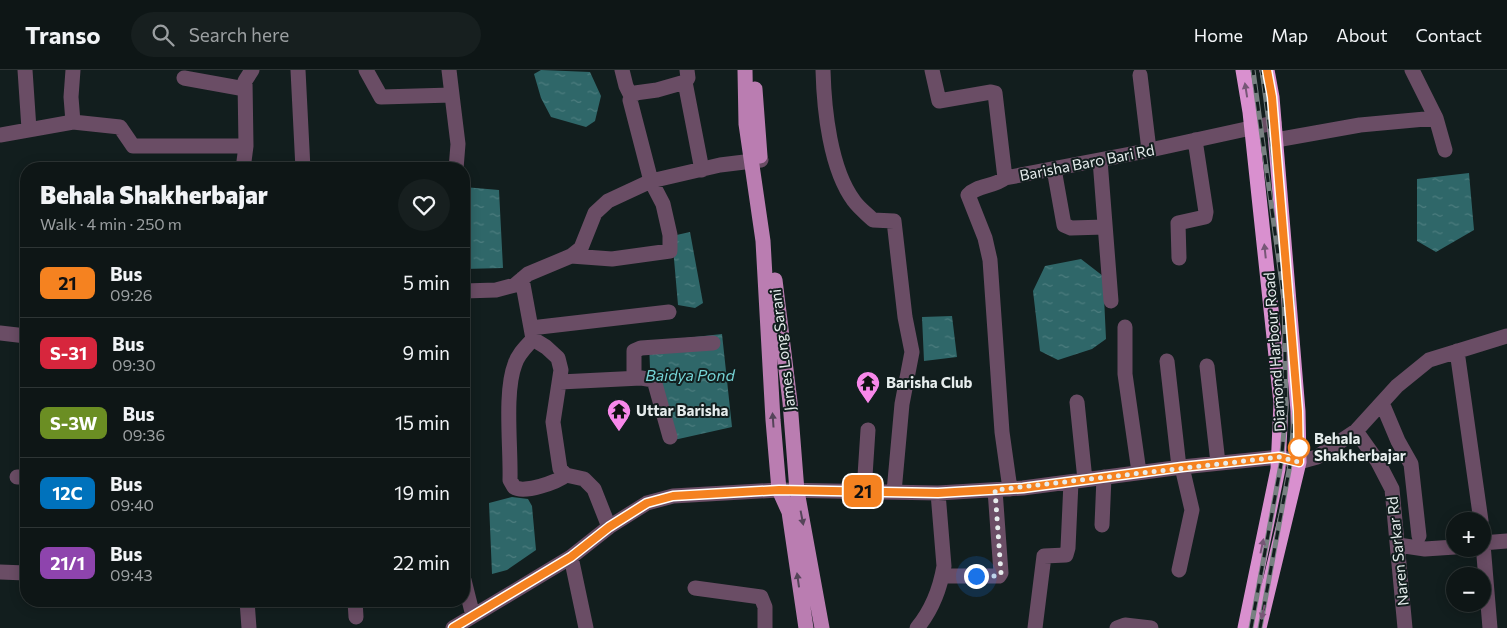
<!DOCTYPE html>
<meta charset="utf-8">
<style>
:root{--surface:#0e1616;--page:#171f1f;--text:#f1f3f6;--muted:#9b9fa1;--line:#2e3535}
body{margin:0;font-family:Commissioner,sans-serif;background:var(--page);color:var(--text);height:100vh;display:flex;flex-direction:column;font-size:19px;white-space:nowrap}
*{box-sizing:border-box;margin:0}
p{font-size:16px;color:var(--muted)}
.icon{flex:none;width:28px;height:28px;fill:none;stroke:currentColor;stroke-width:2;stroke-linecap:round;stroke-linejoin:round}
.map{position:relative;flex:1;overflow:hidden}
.drawer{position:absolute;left:20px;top:92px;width:450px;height:445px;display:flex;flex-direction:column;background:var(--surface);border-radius:20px;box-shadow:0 2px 12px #0003,0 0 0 1px var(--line)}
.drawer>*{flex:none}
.badge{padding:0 10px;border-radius:8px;font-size:18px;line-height:32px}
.fabs{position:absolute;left:1446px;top:442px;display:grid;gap:10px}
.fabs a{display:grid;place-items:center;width:45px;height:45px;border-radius:50%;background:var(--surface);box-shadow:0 2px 12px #0003,0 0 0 1px var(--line);font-size:25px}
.you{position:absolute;width:25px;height:25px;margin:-12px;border:4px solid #fff;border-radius:50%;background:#1a73e8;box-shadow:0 0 0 8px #1a73e833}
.map>.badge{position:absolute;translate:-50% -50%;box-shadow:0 0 0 2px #fff}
.round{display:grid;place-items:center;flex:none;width:52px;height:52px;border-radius:26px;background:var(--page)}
.head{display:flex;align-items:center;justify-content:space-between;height:85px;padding:0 20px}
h1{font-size:24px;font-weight:800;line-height:38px}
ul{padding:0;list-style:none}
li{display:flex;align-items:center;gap:15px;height:70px;padding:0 20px;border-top:1px solid var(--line)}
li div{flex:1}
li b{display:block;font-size:19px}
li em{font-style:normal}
li .badge{min-width:55px;font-weight:700;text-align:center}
header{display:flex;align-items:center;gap:30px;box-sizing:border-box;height:70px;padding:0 25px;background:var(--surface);border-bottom:1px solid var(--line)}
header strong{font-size:24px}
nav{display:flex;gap:28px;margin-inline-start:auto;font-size:18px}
.search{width:350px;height:45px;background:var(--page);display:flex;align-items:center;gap:12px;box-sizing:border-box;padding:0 18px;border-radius:28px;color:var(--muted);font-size:19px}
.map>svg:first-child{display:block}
</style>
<header>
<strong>Transo</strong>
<div class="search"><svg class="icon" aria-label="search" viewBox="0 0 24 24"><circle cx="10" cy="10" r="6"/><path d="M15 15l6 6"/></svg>Search here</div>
<nav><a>Home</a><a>Map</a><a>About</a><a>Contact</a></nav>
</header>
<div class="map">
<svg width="1507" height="558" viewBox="0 0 1507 558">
<defs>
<pattern id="water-ripples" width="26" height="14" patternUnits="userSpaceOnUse" patternTransform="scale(1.25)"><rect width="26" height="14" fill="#2f6769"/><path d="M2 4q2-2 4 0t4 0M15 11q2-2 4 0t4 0" fill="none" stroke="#4d7d7f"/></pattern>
</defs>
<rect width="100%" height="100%" fill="#121e1e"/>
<!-- water -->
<path fill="url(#water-ripples)" d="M541,0L590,2L601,26L595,51L586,57L551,47L541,28L534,4Z
M1469,103L1474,160L1436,182L1417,171V109Z
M464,117L499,120L503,198L464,199Z
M690,162L703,233L695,238L678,235L672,166Z
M1081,189L1103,206L1106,269L1092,279L1058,290L1040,281L1033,221L1045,196Z
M952,246L957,287L924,291L922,247Z
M722,264L732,357L674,370L650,298L649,272Z
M512,427L528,429L532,436L536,480L507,500L492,504L489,433Z"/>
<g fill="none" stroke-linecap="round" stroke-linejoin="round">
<!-- minor -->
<path stroke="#6a4d65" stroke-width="15" d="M25,0L29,59
M73,0L71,27L73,52L120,57L133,76H246L245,11L252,0
M298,0L303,99
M366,0L381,27L452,25L449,0
M622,0L626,16L631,26
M823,0C824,39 830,99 854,131C859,138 867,144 873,150L894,151L905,247L912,282L902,334L894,422
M932,0L939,31L991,22L995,23L1005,108L1141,82L1274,53
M1412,0L1436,48
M1140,5L1149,80
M184,8L245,19
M685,12L702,100
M452,25L458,74L456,99
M0,65L73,52
M1276,70L1360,55L1436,48L1445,80
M1100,90L1111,231
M243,99L246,76
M1054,99L1064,155L1071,158L1105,157
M1005,108C994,117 977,115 968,125L985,168L990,190L1002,362L1010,419
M571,186L612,189L670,181V165L663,134L651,111L630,30L635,23L657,20L685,12L688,8L687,0
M1179,188L1178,153L1205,147L1206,142L1195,70
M522,209L533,269L546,277L558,288L561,300L553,352L560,399L566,405L584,409L594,419L609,457
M464,221L496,220L515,215L528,204L571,186L581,178L595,143L608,131L651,111L720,95L761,90
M1125,257V304L1139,402
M531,258L669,242
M0,263L26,266
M533,269C526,277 518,284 515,294C504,322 511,378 510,410L514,417C524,424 557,412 566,405
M1457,281L1481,451
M1167,291L1179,397
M1207,296L1218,393
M634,308V281L641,278L713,273
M560,312L641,308L654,310L670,367
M1077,332L1085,410
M1382,333L1398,371L1411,394L1419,466
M1356,361L1397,316L1429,290L1507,266
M17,407H26
M864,421L868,360
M1102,455L1104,407
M1482,462L1490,558
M1482,473L1507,471
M1398,475L1425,479L1455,477
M571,487L586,558
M1179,500L1192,440L1182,397
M0,502L26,503
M942,506H999L1001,503L995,420
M464,510L473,546
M695,518L761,527L765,537V558
M247,531L249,558
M355,531L356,547
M453,558L571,487L609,457L647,433L673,426L779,420L938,423L1023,418L1182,397L1279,387L1299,392L1317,387L1356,361L1378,392L1392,419L1405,558
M917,558C932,540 940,519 944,496L938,423
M1035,558L1044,486L1066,485L1068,478L1071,412
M1117,558L1125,555L1151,558"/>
<!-- major -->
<path stroke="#ba7db1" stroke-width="15" d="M745,0L746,54L763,171L773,350L779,420L789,442L806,558
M755,19L760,86
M775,210L790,332L797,421L822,558"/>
<!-- highway -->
<path stroke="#d990cf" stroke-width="15" d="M1243,0L1250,42L1281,333L1278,399L1245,558
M1259,558L1299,392L1298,341L1272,27L1267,0"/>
<!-- rail casing -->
<g stroke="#778181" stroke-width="5">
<path id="rail" d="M1251,558L1281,394L1286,338L1284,229L1253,0
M1260,558L1290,395L1295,338V287L1292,229L1262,0"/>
</g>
<!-- rail -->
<use href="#rail" stroke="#121e1e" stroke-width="3" stroke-dasharray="9" stroke-linecap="butt"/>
</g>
<!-- one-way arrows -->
<defs><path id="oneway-solid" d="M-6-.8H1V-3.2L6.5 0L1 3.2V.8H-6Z" transform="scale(1.25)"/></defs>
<g fill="#765776">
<use href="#oneway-solid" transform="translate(1246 20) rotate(-99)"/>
<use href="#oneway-solid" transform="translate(1265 181) rotate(-96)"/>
<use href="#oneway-solid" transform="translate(1262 476) rotate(-78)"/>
<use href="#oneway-solid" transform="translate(1263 542) rotate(103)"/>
</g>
<g fill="#554459">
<use href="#oneway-solid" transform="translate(773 350) rotate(-94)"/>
<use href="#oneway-solid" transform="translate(802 448) rotate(79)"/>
<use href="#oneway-solid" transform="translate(798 510) rotate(-98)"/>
</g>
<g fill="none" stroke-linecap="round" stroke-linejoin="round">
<!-- line casing -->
<g stroke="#fff" stroke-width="11">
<path id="line" d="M453,558L571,487L609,457L647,433L673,426L779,420L938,423L1023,418L1182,397L1279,387L1299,392L1298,341L1272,27L1267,0"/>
</g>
<!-- line -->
<use href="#line" stroke="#f58220" stroke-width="8"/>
<!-- walk -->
<path stroke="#e6eded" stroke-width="5" stroke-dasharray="0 9" d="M976,506H999L1001,503L995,420L1279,387L1299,392V378"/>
</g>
<!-- icons -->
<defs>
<g id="temple-pin" transform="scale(1.25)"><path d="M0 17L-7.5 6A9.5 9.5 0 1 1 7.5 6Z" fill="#f888ea" stroke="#121e1e"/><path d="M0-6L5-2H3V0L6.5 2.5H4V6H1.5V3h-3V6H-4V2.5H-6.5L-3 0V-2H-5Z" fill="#111"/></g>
</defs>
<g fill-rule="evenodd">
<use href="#temple-pin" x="868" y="313"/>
<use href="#temple-pin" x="619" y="341"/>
</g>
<!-- markers -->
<circle fill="#fff" stroke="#f58220" stroke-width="2.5" cx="1299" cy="378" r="10"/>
<g text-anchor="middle" stroke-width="4" stroke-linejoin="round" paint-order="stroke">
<!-- street labels -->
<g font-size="15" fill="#e6eded" stroke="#121e1e">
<text transform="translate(1087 93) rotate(-11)" y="5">Barisha Baro Bari Rd</text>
<text transform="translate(783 280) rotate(-97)" y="5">James Long Sarani</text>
<text transform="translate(1275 282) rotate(-94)" y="5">Diamond Harbour Road</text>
<text transform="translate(1398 481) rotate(-96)" y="5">Naren Sarkar Rd</text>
</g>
<!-- poi labels -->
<g font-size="15" font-weight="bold" fill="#e6eded" stroke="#121e1e" text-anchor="start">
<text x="886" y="318">Barisha Club</text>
<text x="636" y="346">Uttar Barisha</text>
</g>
<!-- stop labels -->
<g font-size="15" font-weight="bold" fill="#e6eded" stroke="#121e1e" text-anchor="start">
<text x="1314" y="374">Behala<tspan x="1314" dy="17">Shakherbajar</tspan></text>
</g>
<!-- water labels -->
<g font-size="16" font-style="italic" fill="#75d3d5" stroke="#121e1e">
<text x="690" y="311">Baidya Pond</text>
</g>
</g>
</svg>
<div class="fabs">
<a>+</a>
<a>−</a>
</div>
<div class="you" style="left:976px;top:506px"></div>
<b class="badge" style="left:863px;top:421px;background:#f58220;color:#111">21</b>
<section class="drawer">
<div class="head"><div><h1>Behala Shakherbajar</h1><p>Walk · 4 min · 250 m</p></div><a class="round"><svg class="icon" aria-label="heart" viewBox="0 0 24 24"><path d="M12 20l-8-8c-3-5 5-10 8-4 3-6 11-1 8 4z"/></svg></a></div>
<ul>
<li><span class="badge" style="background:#f58220;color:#111">21</span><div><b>Bus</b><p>09:26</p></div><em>5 min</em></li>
<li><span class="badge" style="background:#d7263d;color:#fff">S-31</span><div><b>Bus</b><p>09:30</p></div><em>9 min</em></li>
<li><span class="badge" style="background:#6b8e23;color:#fff">S-3W</span><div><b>Bus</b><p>09:36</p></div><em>15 min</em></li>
<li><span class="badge" style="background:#0072bc;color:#fff">12C</span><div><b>Bus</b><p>09:40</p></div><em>19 min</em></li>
<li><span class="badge" style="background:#8e44ad;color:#fff">21/1</span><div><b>Bus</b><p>09:43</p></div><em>22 min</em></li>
</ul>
</section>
</div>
